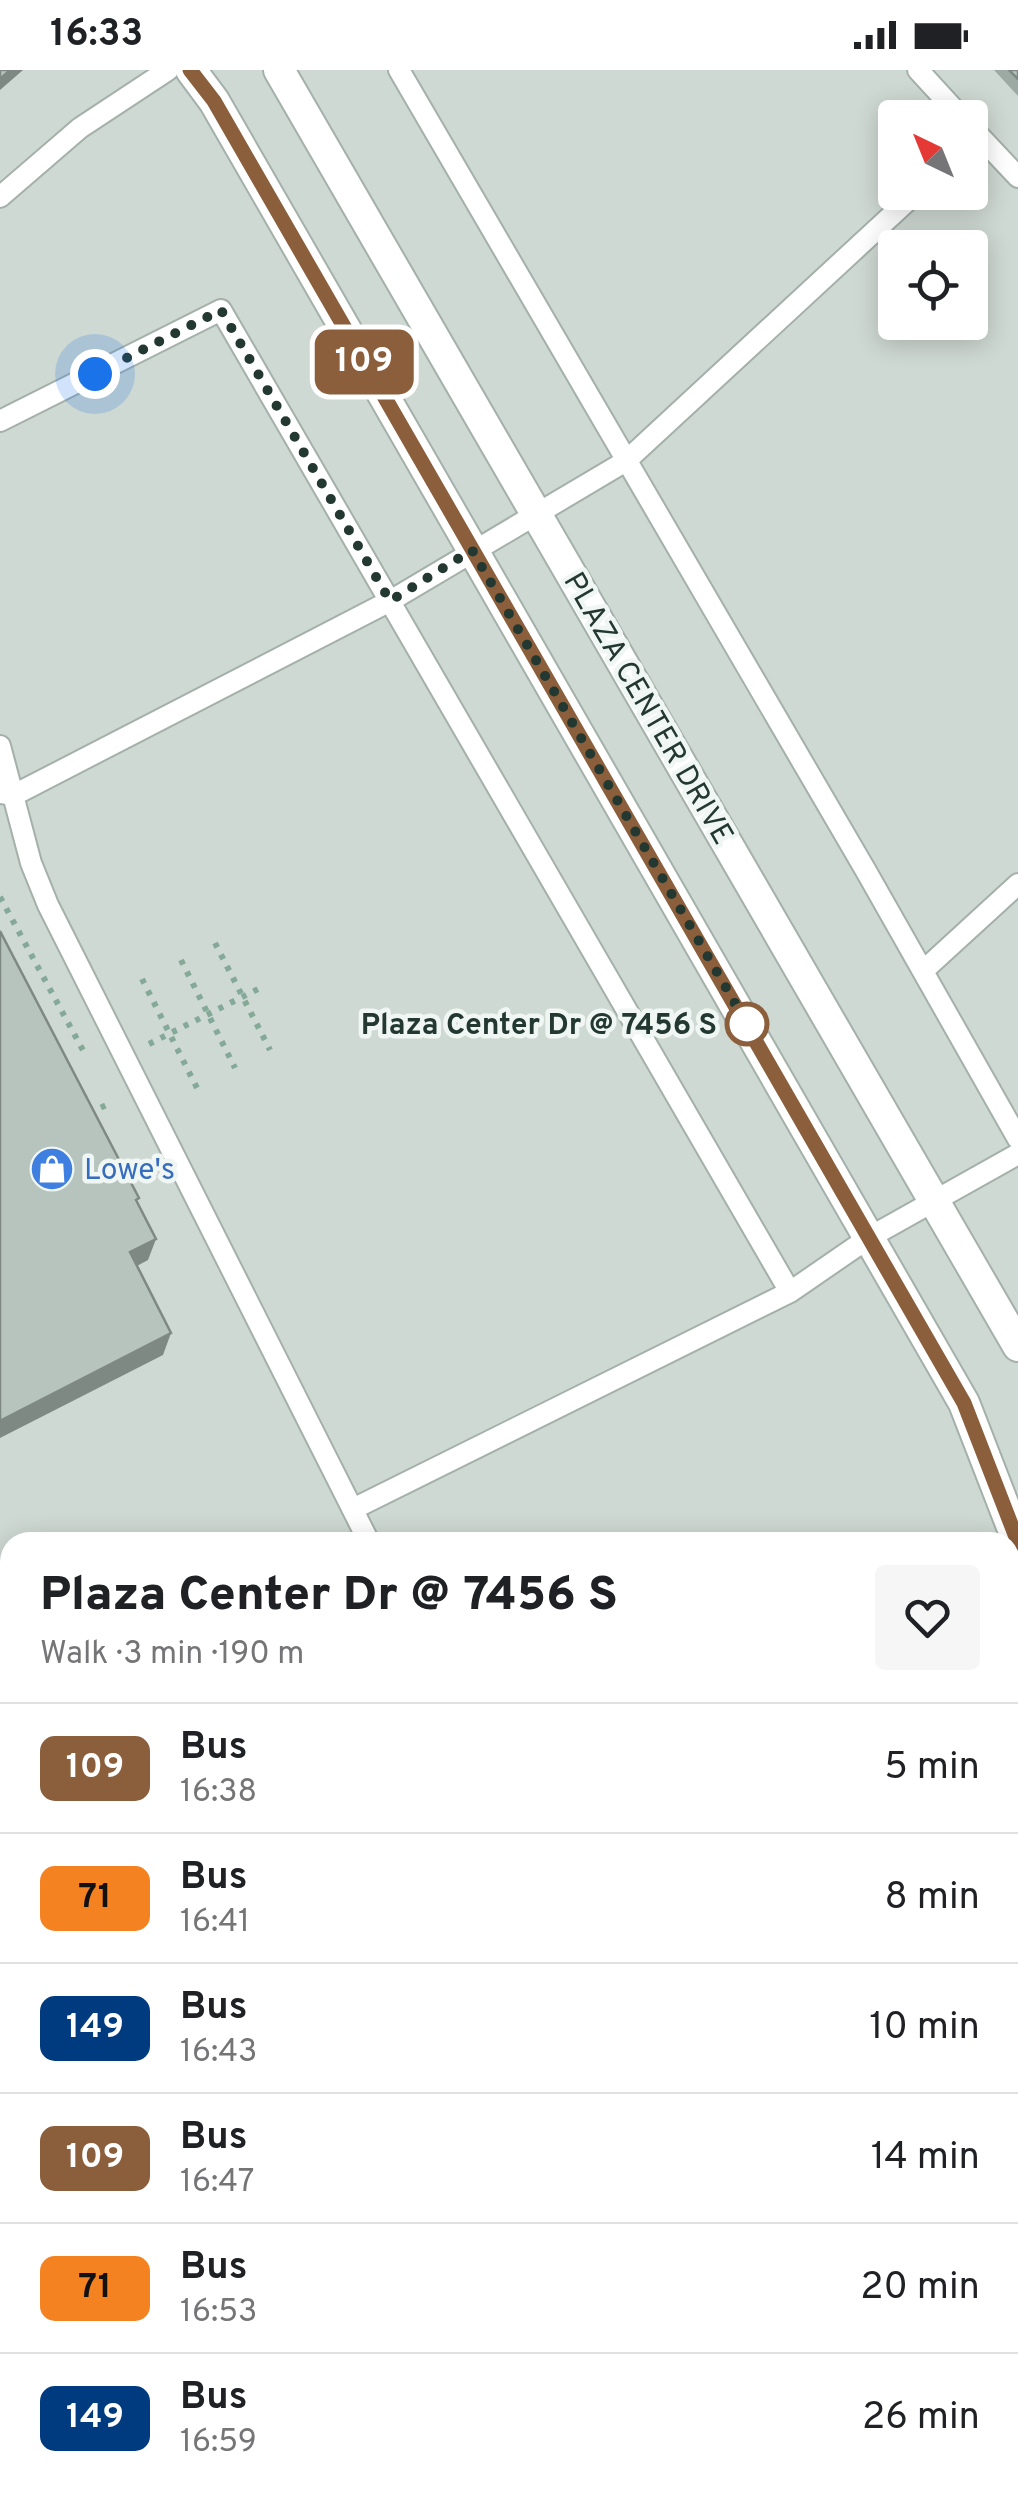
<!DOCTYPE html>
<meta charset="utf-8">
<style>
:root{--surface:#fff;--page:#f6f6f6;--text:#202124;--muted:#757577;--line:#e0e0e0}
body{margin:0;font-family:Overpass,sans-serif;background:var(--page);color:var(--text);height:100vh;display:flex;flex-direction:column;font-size:38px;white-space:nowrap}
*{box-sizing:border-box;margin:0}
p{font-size:32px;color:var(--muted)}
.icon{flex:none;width:55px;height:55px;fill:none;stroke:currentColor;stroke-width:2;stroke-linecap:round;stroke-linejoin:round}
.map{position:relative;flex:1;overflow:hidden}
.sheet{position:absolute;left:0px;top:1462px;width:1020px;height:972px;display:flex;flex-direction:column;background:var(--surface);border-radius:30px 30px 0 0;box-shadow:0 5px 25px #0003}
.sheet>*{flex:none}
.badge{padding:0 20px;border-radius:15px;font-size:35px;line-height:65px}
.needle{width:65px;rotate:317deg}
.fabs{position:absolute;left:878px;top:30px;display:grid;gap:20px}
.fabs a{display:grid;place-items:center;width:110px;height:110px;border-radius:10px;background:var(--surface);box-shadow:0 5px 25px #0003;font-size:50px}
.you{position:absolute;width:50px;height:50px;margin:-25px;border:8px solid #fff;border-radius:50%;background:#1a73e8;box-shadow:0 0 0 15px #1a73e833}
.map>.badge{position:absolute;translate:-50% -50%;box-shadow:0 0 0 5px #fff}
.round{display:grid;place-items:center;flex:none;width:105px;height:105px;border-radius:10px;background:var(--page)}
.summary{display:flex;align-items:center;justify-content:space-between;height:170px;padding:0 40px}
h1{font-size:48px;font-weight:800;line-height:75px}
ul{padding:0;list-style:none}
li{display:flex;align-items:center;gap:30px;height:130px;padding:0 40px;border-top:2px solid var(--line)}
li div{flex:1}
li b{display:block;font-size:38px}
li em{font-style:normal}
li .badge{min-width:110px;font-weight:700;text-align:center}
.status{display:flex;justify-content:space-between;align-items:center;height:70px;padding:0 50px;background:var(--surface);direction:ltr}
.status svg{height:28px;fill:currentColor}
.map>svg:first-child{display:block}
</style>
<div class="status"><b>16:33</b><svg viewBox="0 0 49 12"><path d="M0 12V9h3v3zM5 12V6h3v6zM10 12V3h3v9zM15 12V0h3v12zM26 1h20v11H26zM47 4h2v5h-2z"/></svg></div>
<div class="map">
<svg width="1018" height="2433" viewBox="0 0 1018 2433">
<rect width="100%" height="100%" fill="#e0e9e4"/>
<!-- built -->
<path fill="#cfd9d3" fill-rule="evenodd" d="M0,0H1018V2433H0ZM895,48H970V122H895ZM895,178H970V252H895ZM10,1472H1010V2425H10Z"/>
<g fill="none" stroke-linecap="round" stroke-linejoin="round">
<!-- service casing -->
<g stroke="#a4b0aa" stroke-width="24">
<path id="service" d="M399,0L866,801L1018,1069
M918,0L962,48
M970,56L1018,107
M0,127L80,58L168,0
M0,351L221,240L790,1222
M0,676L31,793L48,835L369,1472
M0,723L14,725L390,531L626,391L917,122
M923,901L1018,814
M355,1438L790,1222L870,1167L1018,1084
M0,2020L10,2015
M0,2153L8,2170
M1010,2231L1018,2229
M391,2425L394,2433
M233,2427L234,2433"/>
</g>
<!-- minor casing -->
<g stroke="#a4b0aa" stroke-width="34">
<path id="minor" d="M1010,1855L1018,1832
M973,2425V2433"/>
</g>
<!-- tertiary casing -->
<g stroke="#a4b0aa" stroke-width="34">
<path id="tertiary" d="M191,0L214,31L964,1333L1016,1467L1018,1482
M279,0L1018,1276
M1010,1719L1018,1679
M1010,1781L1018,1829
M0,1864L10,1859"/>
</g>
<!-- path -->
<path stroke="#84a999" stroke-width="6" stroke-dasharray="5 8" stroke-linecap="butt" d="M0,827L85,984
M215,873L270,980
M181,890L235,998
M142,909L197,1018
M149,974L264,916
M89,1043L111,1033
M180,2433L190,2425"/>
<!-- service -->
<use href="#service" stroke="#fff" stroke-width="20"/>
<!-- minor -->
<use href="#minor" stroke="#fff" stroke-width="30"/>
<!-- tertiary -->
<use href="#tertiary" stroke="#fff" stroke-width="30"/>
</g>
<!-- wall -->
<path fill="#9da9a3" d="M994,0H1018V26Z
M0,2385L137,2433H0Z
M777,2425H907V2433H777Z"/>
<!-- shaded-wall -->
<path fill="#7f8984" d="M10,0H23L0,20V9Z
M156,1169L148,1190L122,1204L130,1182Z
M171,1263L163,1285L0,1368V1351Z
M10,2138V2143L0,2148V2143Z"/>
<!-- building -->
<path fill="#b6c4bd" stroke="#7f8984" stroke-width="2.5" d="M0,0H10L0,9Z
M1009,0H1018V9Z
M0,861L139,1128L136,1130L156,1169L130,1182L171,1263L0,1351Z
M10,2045V2138L0,2143V2050Z
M10,2380V2425H133L137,2433H9L0,2414V2385Z
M783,2425H907V2433H783Z"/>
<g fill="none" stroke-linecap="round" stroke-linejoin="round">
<!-- line casing -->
<g stroke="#fff" stroke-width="22">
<path id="line" d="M190,0L214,31L964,1333L1016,1467L1018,1482"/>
</g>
<!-- line -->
<use href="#line" stroke="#8b5e3c" stroke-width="15"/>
<!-- walk -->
<path stroke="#233830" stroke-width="10" stroke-dasharray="0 18" d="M95,304L221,240L390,531L472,480L754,966L747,954"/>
</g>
<!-- icons -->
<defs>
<g id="shop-disc" transform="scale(2.25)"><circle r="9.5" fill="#3f7fe0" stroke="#f0f6f3"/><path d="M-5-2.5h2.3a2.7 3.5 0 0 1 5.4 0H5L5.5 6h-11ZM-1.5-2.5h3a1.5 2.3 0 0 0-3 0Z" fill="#fff"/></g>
</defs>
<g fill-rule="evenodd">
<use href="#shop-disc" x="52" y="1099"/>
</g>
<!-- markers -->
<circle fill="#fff" stroke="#8b5e3c" stroke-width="5" cx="747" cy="954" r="20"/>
<g text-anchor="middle" stroke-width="9" stroke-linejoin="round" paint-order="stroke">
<!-- street labels -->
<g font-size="30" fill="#233830" stroke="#f0f6f3">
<text transform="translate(649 638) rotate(60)" y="10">PLAZA CENTER DRIVE</text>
</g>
<!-- stop labels -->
<g font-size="30" font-weight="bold" fill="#233830" stroke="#f0f6f3" text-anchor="end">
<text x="717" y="964">Plaza Center Dr @ 7456 S</text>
</g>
<!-- shop labels -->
<g font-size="30" fill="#366cbe" stroke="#f0f6f3" text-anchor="start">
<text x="84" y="1109">Lowe's</text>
</g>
</g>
</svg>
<div class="fabs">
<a><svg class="needle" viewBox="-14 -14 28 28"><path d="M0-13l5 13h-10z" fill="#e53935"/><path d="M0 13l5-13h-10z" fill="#757577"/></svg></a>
<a><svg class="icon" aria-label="locate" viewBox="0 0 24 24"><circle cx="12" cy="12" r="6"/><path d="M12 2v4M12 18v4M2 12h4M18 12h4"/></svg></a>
</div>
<div class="you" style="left:95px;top:304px"></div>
<b class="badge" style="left:364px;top:292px;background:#8b5e3c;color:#fff">109</b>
<section class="sheet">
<div class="summary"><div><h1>Plaza Center Dr @ 7456 S</h1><p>Walk · 3 min · 190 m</p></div><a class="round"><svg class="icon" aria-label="heart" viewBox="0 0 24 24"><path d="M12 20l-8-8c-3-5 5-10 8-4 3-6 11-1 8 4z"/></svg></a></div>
<ul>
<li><span class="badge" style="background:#8b5e3c;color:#fff">109</span><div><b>Bus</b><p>16:38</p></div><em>5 min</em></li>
<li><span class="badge" style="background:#f58220;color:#111">71</span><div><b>Bus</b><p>16:41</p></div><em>8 min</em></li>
<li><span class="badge" style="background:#003b80;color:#fff">149</span><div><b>Bus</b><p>16:43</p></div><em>10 min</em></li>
<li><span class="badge" style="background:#8b5e3c;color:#fff">109</span><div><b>Bus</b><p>16:47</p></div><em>14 min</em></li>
<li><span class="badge" style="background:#f58220;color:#111">71</span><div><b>Bus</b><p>16:53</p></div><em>20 min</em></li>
<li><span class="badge" style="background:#003b80;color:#fff">149</span><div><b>Bus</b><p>16:59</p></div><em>26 min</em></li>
</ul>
</section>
</div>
